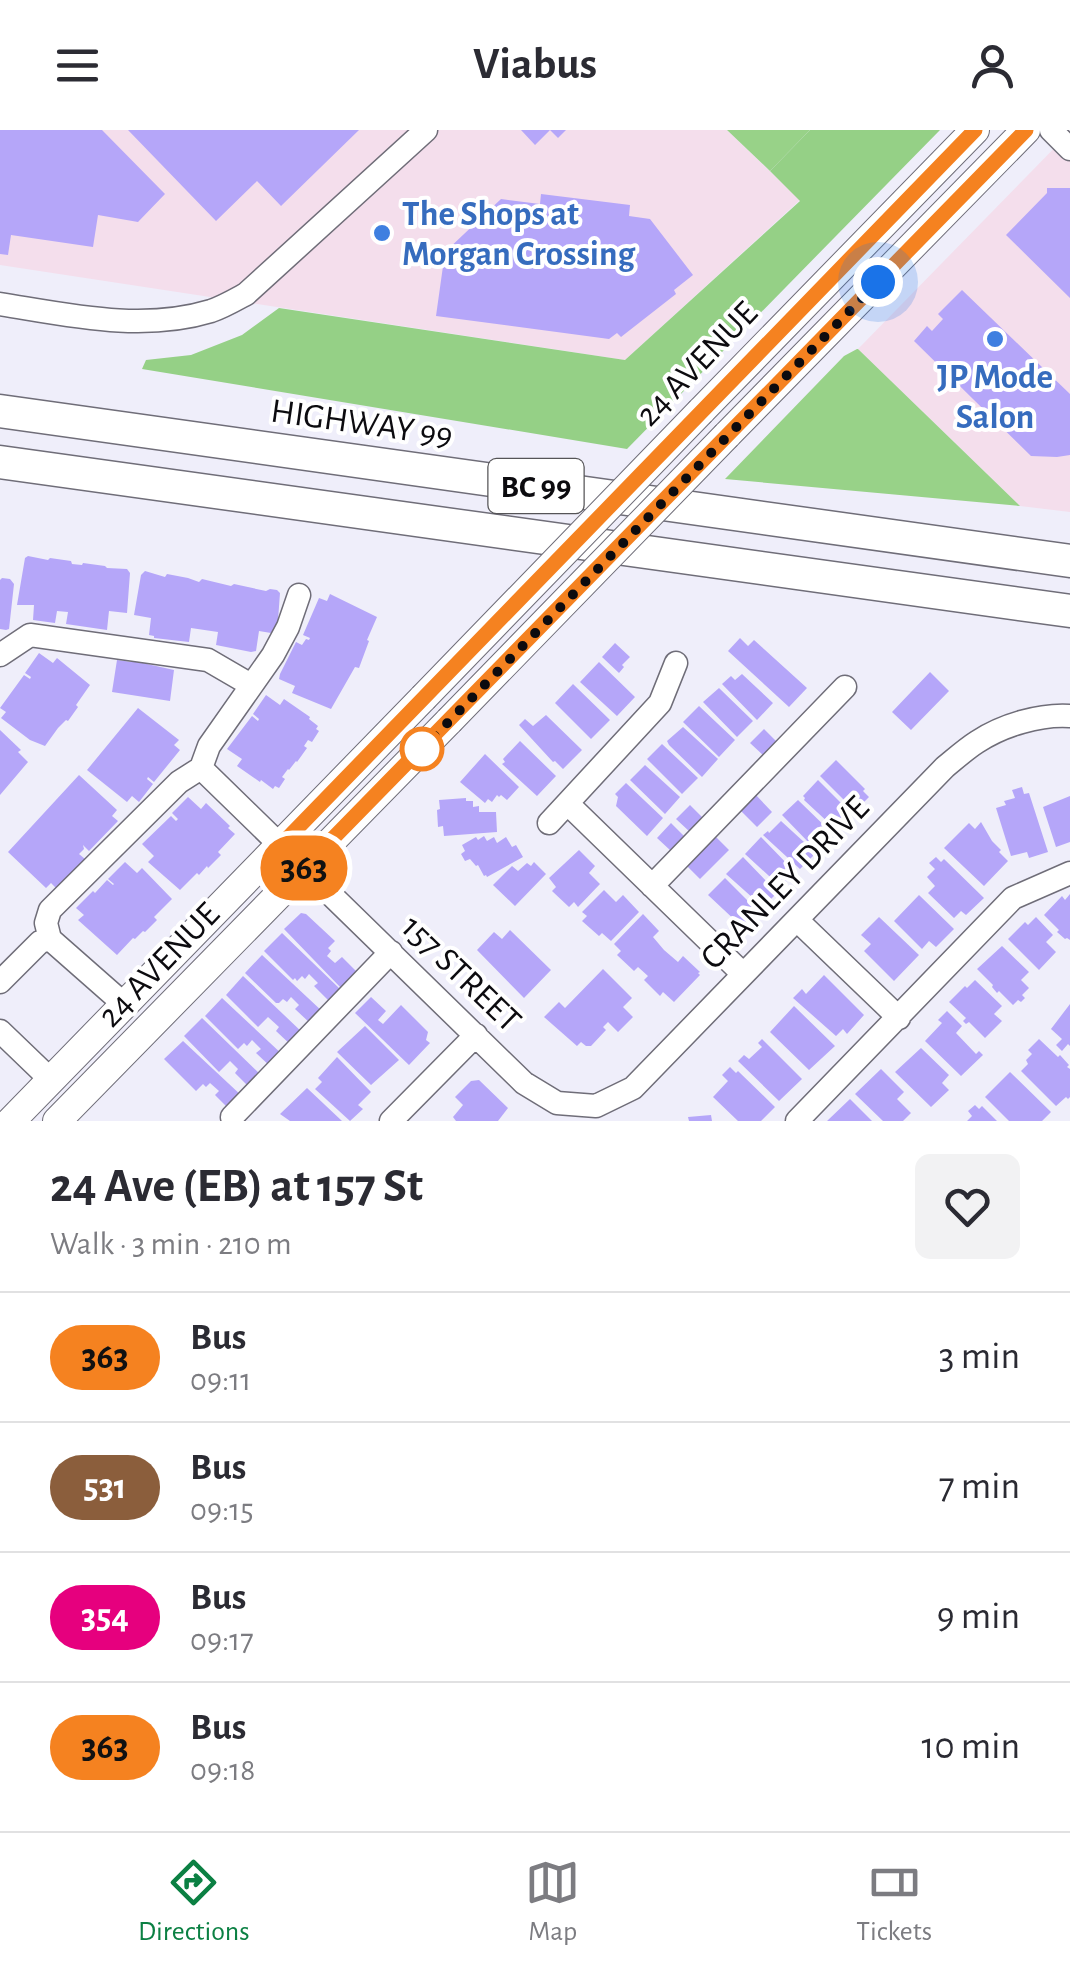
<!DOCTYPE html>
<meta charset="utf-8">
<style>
:root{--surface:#fff;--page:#f2f2f3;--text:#2b2b33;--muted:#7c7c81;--line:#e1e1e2;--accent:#0b8043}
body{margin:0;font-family:"Alegreya Sans",sans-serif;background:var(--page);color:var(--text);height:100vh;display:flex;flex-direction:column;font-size:38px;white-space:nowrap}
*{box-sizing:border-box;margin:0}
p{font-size:32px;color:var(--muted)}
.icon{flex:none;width:55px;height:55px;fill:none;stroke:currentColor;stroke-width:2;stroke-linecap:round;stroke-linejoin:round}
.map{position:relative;height:991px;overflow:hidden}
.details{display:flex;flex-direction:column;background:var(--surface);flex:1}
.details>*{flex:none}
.badge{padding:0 20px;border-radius:32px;font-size:35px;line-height:65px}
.you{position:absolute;width:50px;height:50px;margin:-25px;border:8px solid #fff;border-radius:50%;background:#1a73e8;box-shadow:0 0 0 15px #1a73e833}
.map>.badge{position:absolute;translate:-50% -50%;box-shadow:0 0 0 5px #fff}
.round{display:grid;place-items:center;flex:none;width:105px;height:105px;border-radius:15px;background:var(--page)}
.head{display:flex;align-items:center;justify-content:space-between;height:170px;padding:0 50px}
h1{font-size:48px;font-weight:700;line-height:75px}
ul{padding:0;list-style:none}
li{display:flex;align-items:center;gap:30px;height:130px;padding:0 50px;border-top:2px solid var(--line)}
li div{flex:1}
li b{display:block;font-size:38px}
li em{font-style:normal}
li .badge{min-width:110px;font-weight:700;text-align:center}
header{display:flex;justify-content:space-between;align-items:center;height:130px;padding:0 50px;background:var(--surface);font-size:45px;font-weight:700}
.tabs{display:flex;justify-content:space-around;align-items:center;height:140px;border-top:2px solid var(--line);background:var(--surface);font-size:28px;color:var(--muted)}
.tabs a{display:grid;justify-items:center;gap:5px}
.tabs .on{color:var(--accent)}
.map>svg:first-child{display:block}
</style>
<header><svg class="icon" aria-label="menu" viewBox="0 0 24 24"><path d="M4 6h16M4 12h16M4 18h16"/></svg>Viabus<svg class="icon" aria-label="person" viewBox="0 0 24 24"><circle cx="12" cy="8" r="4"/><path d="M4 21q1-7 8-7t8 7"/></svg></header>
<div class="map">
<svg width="1070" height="991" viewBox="0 0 1070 991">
<rect width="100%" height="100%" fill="#efeefa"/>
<!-- commercial -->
<path fill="#f4deec" d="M0,0H727L800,70L625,230L0,135Z
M1070,2V382L1020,376L858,219Z"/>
<!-- green -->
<path fill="#98d288" d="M727,0H810L770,41Z
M857,219H858L1020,376L725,349L844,226Z"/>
<!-- forest -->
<path fill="#95d086" d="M810,0H940L627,319L142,239L146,230L191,225L242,205L279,178L625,230L800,71L770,41Z"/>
<!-- building -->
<path fill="#b5a6f9" d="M0,0H102L165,64L138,92L98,85L93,117L11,105L8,125L0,124Z
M128,0H359L281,76L257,51L216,91Z
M521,0H566L558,8L550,0L535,15Z
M1047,58H1070V168L1006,105L1047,63Z
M541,64L630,75L629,86L650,89L693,145L674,160L676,164L621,207L617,203L609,209L436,186L445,122L501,69L540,74Z
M962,160L1070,264V325L1057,327L1031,326L914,211L927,196L932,201L943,189L938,184Z
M28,426L48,430L50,428L71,431L72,434L82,435L83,433L105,436L107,438L127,439L130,443L127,483L109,481L107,500L66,494L68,482L57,481L55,493L33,490L34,475H17L25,428Z
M145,441L165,447L167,444L188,448L199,452L202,449L231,456L234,454L266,461L270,459L277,460L280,463L277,504L259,501L256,521L251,522L216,515L218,502L191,498L189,512L154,508V506L149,505L151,488L134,485L141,445Z
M2,448L10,449L14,454L9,499L6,500L0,499V450Z
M330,464L377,487L367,510L369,511L359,538L355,537L331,579L292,563L295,556L279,549L280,544L296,512L302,515L306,509L309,510L310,508L303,505L319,468L327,471Z
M740,508L748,516L754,510L807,558L789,577L728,521Z
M615,513L630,527L622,535L624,537L619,543L602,527Z
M39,523L53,533L57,528L90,555L76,575L78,577L68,591L66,590L58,598L45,616L30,610L1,588L6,582L0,578L24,545L30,549L31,547L25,543Z
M132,528L148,530L147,534L174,540L170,571L112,562L117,530L132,532Z
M599,532L635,567L617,586L580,552Z
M930,542L949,561L911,600L892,582Z
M742,544L773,573L757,590L722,554L731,546L735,550Z
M573,554L610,590L591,609L555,573Z
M719,558L753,591L737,607L703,572Z
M266,565L280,575L284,569L310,587L309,589L318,596L316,599L319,601L312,612L308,610L304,616L307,618L297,632L296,631L289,640L288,639L282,647L285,649L279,658L275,656L273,659L261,650L260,652L237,636L242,629L227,619L252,586L258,591L259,589L253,584Z
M699,576L735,610L719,627L683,592Z
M138,578L179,610L174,615L180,620L154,652L148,647L147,649L153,654L139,672L132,666L127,672L87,640Z
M546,585L582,620L563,639L555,631L553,632L519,595L525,589L533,596Z
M683,597L718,629L702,647L669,615L667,611Z
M764,599L777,612L764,626L750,613Z
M0,600L21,620L18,622L28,632L0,665Z
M520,611L556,646L537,666L502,634L505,632L503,629Z
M662,614L698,648L682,664L647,629Z
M485,624L519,657L507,670L501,665L499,667L497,665L492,672L488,669L485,673L460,652Z
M836,630L865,659L863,661L869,667L855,681L820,646Z
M645,635L680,667L665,684L630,650Z
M79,645L117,680L112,686L118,691L89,721L83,715L84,719L79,724L85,729L57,759L51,753L46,758L8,722Z
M818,650L850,682L851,686L839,698L833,693L831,695L804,670L805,668L803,666Z
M626,653L663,688L647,706L616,676L618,667L615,664Z
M1022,657L1024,664L1029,663L1048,722L1029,728L1027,722L1011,726L996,678L1006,675L1004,671L1015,668L1012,660Z
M755,664L772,682L757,697L741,681Z
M1070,666V712L1056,717L1043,677Z
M188,667L201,679L206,673L230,696L228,698L235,704L218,722L221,725L208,738L207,736L199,745L197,743L180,760L148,732L154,726L142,714L171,686L176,691L178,689L172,683Z
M466,668V671H473V677L479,676V682H496L497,702L444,706L443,696L438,697L437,680L440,679L439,670Z
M798,670L833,704L818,719L814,715L813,717L782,685Z
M690,675L703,688L690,702L676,689Z
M781,691L816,723L800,739L763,705L768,701L769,703Z
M981,692L992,711L1001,720L999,722L1008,731L984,756L944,718L969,693L975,699Z
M671,693L685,707L671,721L657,708Z
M484,706L487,711L494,707L497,713L506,707L512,717L516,715L523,727L487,747L486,745L484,746L478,735L476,736L470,729L465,731L461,724L465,721L462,715L476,707L478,710Z
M715,706L729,720L700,749L686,735Z
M761,707L795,742L781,757L745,724Z
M579,720L595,736L589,743L600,754L578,777L574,772L569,777L552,761L556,757L549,748Z
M743,727L772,757L774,756L779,761L763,777L726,744Z
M936,727L941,732L944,729L984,768L966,785L961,781L954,788L928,763L935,756L927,747L935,739L929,733Z
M125,732L137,743L142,738L172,769L154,787L157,790L145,802L143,801L135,809L133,808L117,825L78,790L84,785L76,778L93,761L95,763L107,750L113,755L114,754L108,749Z
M534,732L546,744L515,776L493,755L512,736L518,741L527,733L531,736Z
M725,748L759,782L747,794H739L708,765Z
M604,760L616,772L623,765L639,782L611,811L602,803L599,806L582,791L587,786L582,782Z
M1070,764V810L1067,808L1065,809L1057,802L1059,800L1044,785L1062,766L1065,770Z
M919,765L954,799L936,817L929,811L922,819L894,791Z
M301,783L306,784L335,811L328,818L331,821L327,826L335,833L342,827L357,842L341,858L284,799Z
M643,784L659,801L653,807L664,820L678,832L683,826L700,842L698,843L700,845L674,872L663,862L660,866L644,850L648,846L638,837L634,841L617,825L621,821L614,814Z
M879,787L919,825L894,851L864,821L871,814L861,805Z
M1036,787L1053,805L1046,812L1056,822L1039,840L1008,809L1025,792L1028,795Z
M510,800L551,840L524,868L477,820L494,802L502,809Z
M282,803L340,859L329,871L314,856L318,853L309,844L305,849L302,846L297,851L295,848L293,850L264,821Z
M1002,816L1029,842L1021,850L1029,858L1022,865L1025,868L1021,872L1018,870L1013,875L999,861L997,863L992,857L993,855L977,839Z
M262,825L323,882L311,894L295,879L299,875L291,867L287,872L283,869L279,873H276L245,843Z
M603,839L632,868L623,877L633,887L618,902L608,892L603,897L606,900L591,916H586L581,912L577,916L544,887L559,872L565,878Z
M824,845L864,885L847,904L843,899L836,906L793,868L802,859L806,864Z
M243,846L304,904L292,916L276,901L279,897L268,887L258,897L226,865Z
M975,850L1002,876L994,884L1002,891L985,908L969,892L966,894L963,891L966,888L949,872L965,856L967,858Z
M371,867L386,881L378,890L383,894L401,875L428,902L426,910L430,913L409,935L355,883Z
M222,868L284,926L272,938L256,923L261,919L252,910L247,916L244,913L238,919L205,886Z
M1070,874V916L1068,914L1062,921L1056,915L1062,909L1051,899Z
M794,876L835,916L809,940L770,902Z
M947,881L962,896L956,903L976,924L979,921L983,925L961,946L925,911L942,893L938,890Z
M202,888L262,946L250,958L235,943L238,939L230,931L219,942L184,906Z
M365,896L399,930L371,955L337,922Z
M762,909L802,949L779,971L738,931L744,925L749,929L762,917L758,913Z
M1039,909L1058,927L1060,925L1069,935L1067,937L1070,939V967L1068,969L1066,967L1056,976L1021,941L1028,934L1026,930L1032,924L1028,920Z
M183,911L243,967L230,980L215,965L219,961L210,953L206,957L203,954L196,961L164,929Z
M921,918L949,945L942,953L949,960L931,977L895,942Z
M337,927L371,962L358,975L363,979L350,991L315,959L322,952L318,948Z
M730,937L736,943L738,941L775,977L761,991H738L713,967L728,951L722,945Z
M881,939L904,962L897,969L911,983L903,991H883L855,964Z
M1010,942L1051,982L1042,991H1009L985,967Z
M479,950L508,978L498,991H456L453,987L463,975L455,967L471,951Z
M307,958L342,991H290L280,984Z
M850,969L872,991H827Z
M975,975L979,979L982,976L997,991H967L972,986L968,981Z
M711,985L712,991H689L688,987Z"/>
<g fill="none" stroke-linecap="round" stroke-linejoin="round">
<!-- minor casing -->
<g stroke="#6f6d78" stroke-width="25">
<path id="minor" d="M1051,0L1070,19
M0,174C69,185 142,202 211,181C223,177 235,170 246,164L426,0
M0,525L30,505L208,530L251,555
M201,638L524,953L557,973L596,976L633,958L945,637C956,628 966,619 977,612C1003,595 1040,584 1070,586
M568,674L743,844
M549,693L660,573L676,533
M652,756L845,557
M797,790L899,888
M50,809L46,793L50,780L179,652L201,638L209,616L273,525L288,497L299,465
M0,852L40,812L50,809L125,875
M0,901L51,950
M232,987L391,822
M391,991L476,905
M797,991L1013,768L1070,743"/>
</g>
<!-- major casing -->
<g stroke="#6f6d78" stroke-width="30">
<path id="major" d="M701,281L975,0
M727,305L1026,0
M11,991L423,568
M57,991L449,591"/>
</g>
<!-- highway casing -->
<g stroke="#6f6d78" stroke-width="35">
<path id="highway" d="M0,281L1070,431
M0,332L1070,481"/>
</g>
<!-- minor -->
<use href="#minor" stroke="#fff" stroke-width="22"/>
<!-- major -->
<use href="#major" stroke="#fff" stroke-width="28"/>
<!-- highway -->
<use href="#highway" stroke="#fff" stroke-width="32"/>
<!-- major-bridge casing -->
<g stroke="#6f6d78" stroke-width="30" stroke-linecap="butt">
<path id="major-bridge" d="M423,568L701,281
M449,591L727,305"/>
</g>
<!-- major-bridge -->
<use href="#major-bridge" stroke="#fff" stroke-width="28"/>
</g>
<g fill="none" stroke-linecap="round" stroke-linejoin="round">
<!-- line casing -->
<g stroke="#fff" stroke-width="22">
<path id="line" d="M975,0L280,716L304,738L1026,0"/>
</g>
<!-- line -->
<use href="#line" stroke="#f58220" stroke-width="15"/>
<!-- walk -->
<path stroke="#0c0b0f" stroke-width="10" stroke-dasharray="0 18" d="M422,619L878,152"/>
</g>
<!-- markers -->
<g fill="#3f7fe0" stroke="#fff" stroke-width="4">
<circle cx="382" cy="103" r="10"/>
<circle cx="995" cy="209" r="10"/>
</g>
<circle fill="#fff" stroke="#f58220" stroke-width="5" cx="422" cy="619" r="20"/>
<g text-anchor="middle" stroke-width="8" stroke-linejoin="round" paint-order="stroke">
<!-- shield labels -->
<rect fill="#fff" stroke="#555457" stroke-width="2.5" x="488.5" y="329" width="95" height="54" rx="8"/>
<g font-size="32" font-weight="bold" fill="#0c0b0f">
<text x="536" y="367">BC 99</text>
</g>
<!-- shop labels -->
<g font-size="35" font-weight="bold" fill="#366cbe" stroke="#fff" text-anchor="start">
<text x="402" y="95">The Shops at<tspan x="402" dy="40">Morgan Crossing</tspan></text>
<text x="995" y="258" text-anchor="middle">JP Mode<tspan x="995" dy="40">Salon</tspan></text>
</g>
<!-- street labels -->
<g font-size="35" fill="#0c0b0f" stroke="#fff">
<text transform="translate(696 233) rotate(-46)" y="12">24 AVENUE</text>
<text transform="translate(362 292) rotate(8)" y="12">HIGHWAY 99</text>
<text transform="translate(784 752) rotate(-46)" y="12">CRANLEY DRIVE</text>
<text transform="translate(158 834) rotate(-46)" y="12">24 AVENUE</text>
<text transform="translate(462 843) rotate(44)" y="12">157 STREET</text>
</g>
</g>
</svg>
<div class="you" style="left:878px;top:152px"></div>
<b class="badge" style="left:304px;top:738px;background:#f58220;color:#111">363</b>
</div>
<section class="details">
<div class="head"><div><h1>24 Ave (EB) at 157 St</h1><p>Walk · 3 min · 210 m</p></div><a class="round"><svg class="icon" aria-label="heart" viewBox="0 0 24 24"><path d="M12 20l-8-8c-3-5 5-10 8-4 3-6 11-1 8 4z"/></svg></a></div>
<ul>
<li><span class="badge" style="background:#f58220;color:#111">363</span><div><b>Bus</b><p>09:11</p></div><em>3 min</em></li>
<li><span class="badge" style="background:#8b5e3c;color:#fff">531</span><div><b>Bus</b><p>09:15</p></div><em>7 min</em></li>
<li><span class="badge" style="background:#e6007e;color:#fff">354</span><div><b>Bus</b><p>09:17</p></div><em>9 min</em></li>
<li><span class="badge" style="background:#f58220;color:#111">363</span><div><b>Bus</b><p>09:18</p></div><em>10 min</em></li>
</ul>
</section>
<nav class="tabs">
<a class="on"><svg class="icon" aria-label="directions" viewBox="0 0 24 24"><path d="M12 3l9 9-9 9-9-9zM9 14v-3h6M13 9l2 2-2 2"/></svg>Directions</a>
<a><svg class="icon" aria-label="map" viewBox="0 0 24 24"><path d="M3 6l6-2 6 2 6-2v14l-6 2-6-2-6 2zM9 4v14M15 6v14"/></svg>Map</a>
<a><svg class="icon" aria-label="tickets" viewBox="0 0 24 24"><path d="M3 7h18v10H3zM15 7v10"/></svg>Tickets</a>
</nav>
